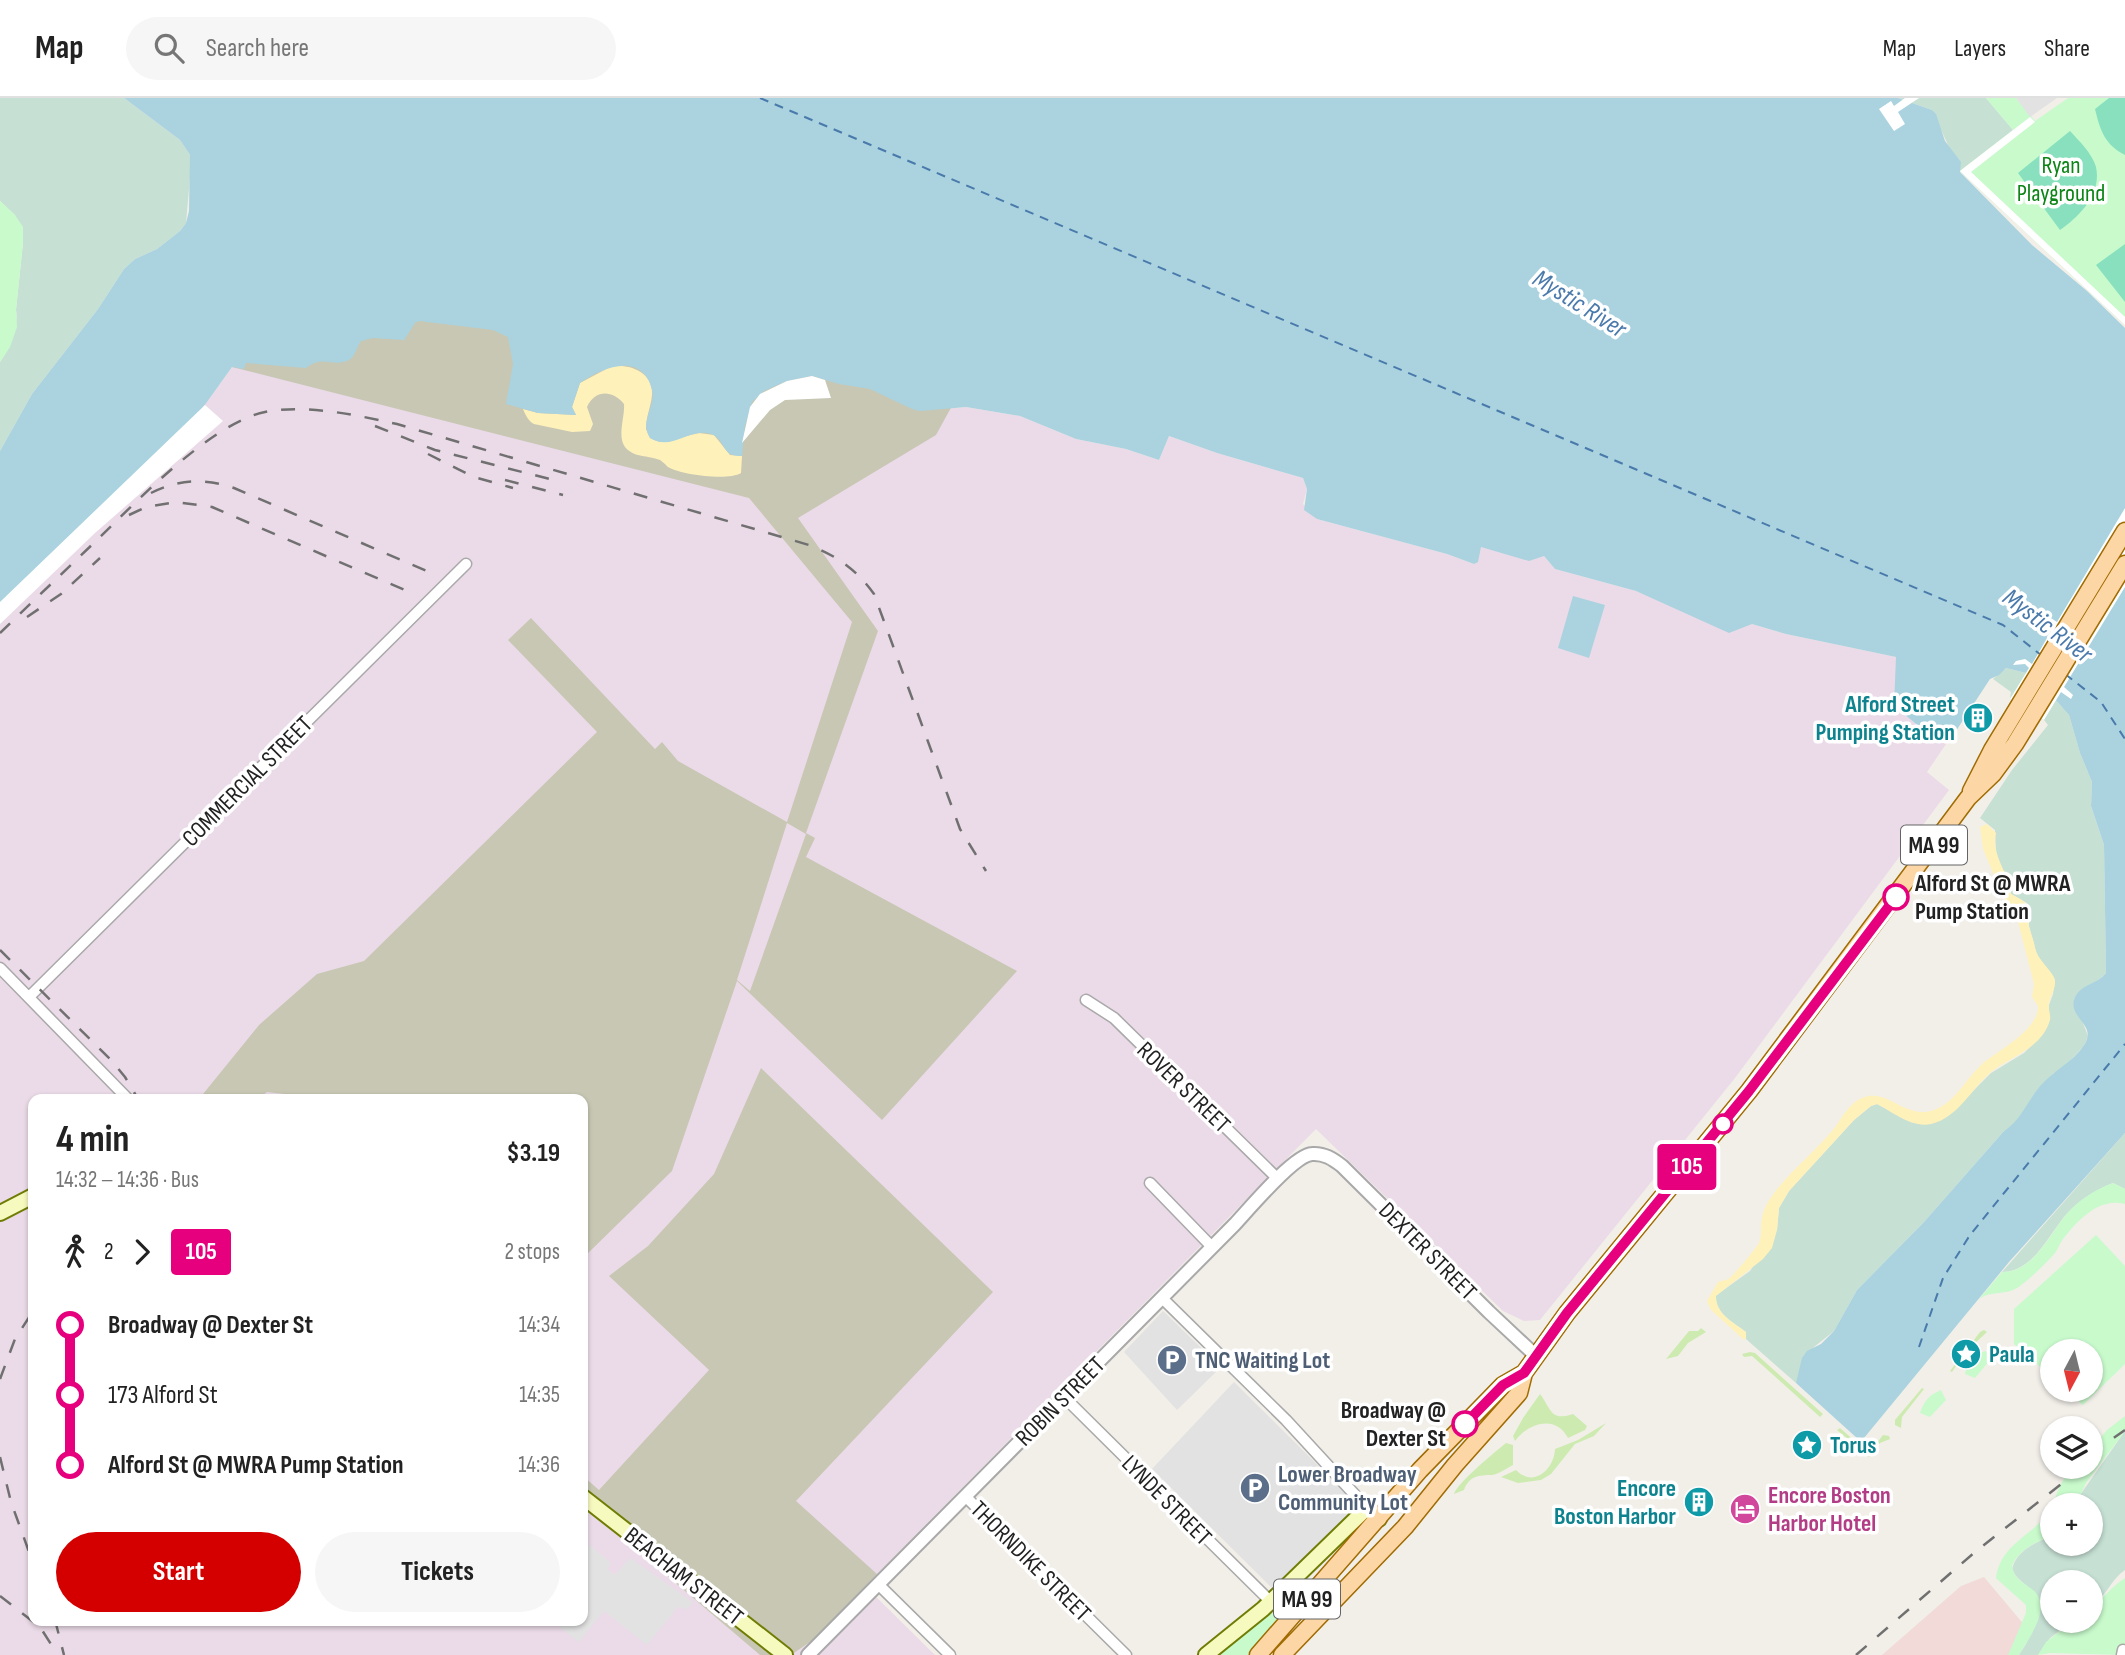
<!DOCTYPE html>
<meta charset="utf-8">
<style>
:root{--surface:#fff;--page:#f6f6f6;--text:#222;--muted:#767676;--line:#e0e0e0;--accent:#d40000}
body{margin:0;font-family:"Sofia Sans Condensed",sans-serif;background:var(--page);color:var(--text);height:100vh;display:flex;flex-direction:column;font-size:26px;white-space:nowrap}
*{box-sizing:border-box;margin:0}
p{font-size:23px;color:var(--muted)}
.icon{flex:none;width:38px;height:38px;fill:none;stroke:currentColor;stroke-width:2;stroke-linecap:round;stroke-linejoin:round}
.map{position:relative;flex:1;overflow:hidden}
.details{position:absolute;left:28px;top:996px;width:560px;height:532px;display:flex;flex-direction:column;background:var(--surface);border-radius:14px;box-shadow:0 2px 5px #0004}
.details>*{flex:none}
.badge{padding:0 14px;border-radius:5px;font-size:24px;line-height:46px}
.needle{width:46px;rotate:187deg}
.buttons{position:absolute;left:2040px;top:1241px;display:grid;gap:14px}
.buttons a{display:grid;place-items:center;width:63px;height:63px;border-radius:50%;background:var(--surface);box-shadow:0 2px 5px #0004;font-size:35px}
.map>.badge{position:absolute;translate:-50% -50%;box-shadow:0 0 0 4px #fff}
.legs{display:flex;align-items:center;gap:10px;height:77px;padding:0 28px;font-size:23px}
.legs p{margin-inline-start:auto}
.overview{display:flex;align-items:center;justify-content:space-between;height:119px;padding:0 28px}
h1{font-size:38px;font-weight:700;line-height:52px}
.button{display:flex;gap:14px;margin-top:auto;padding:14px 28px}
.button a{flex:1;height:80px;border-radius:42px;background:var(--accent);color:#fff;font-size:28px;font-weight:700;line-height:80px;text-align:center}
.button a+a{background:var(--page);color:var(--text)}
ul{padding:0 28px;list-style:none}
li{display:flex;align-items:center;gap:24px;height:70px;font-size:26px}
li i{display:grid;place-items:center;width:10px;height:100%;margin:0 9px;background:currentColor}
li i::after{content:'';width:18px;height:18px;margin:-9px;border:5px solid;border-radius:50%;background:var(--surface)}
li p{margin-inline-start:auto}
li:first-child i{background:linear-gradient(#0000 50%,currentColor 0)}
li:last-child i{background:linear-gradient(currentColor 50%,#0000 0)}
header{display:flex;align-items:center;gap:42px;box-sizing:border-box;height:98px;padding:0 35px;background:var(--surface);border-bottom:2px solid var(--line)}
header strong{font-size:33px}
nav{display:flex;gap:38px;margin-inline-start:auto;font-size:24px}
.search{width:490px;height:63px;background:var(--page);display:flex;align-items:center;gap:18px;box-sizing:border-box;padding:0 24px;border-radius:38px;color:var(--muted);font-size:26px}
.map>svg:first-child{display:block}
</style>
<header>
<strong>Map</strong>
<div class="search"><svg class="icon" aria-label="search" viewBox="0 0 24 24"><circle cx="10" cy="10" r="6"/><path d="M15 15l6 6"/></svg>Search here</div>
<nav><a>Map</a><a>Layers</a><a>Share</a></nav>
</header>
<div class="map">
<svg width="2125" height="1557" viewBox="0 0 2125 1557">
<rect width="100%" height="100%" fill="#f2efe9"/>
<!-- commercial -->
<path fill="#f2dad9" d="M1984,1479L2031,1535L2019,1557H1882L1961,1488Z"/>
<!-- industrial -->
<path fill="#ebdbe8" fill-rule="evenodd" d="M232,269L951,310L966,309L1020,318L1076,341L1126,351L1159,362L1169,338L1217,355L1303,380L1307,391L1303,406L1317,421L1447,456L1474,466L1481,449L1544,458L1555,471L1636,493L1690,515L1752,526L1786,536L1896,559L1961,624L1927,674L1949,692L1735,980L1540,1222L1524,1223L1503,1213L1316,1031L865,1488L935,1557H0V526L85,424L194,321ZM33,1001H583V1522H33Z"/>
<!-- construction -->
<path fill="#c7c7b4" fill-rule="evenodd" d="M345,86L975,266L936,337L798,420L878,533L806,735L815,740L806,759L1017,873L882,1022L737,883L672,1073L583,1160V1001H328L267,994L258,1001H199L259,927L317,876L364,863L597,634L508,542L531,520L655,651L662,644L678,663L787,724L852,524L749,400L232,269ZM787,725L806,736L750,893L737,882Z
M761,970L993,1194L796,1403L877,1476L820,1537L791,1557H760L583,1406V1378L599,1392L709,1272L609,1178L648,1148L714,1076Z"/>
<!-- grass -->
<path fill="#cdebb0" d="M1701,1230L1706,1234L1688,1245L1678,1258L1666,1261L1689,1233H1698Z
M1984,1232L1987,1234L1971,1249L1969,1258L1960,1262L1952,1274L1950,1273L1980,1234Z
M1750,1254L1755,1255L1823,1316L1820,1319L1752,1258L1744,1259L1742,1256Z
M1922,1290L1924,1291L1902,1319L1901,1330L1895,1327V1322Z
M1540,1296C1551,1310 1550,1324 1573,1316L1587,1328L1585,1332L1568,1340C1556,1316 1528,1325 1515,1343L1513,1338L1523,1320Z
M1606,1325L1594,1338L1575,1346L1551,1376L1541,1382L1518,1385L1501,1379L1516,1372C1533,1390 1554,1372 1555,1351L1578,1342Z
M1840,1330L1864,1351H1872L1883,1337L1889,1338L1890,1341L1880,1345L1869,1359L1837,1332Z
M1506,1345L1513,1347V1367C1507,1370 1499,1376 1492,1377C1479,1377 1469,1378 1464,1392L1454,1396C1458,1384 1495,1354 1506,1345Z"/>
<!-- wetland -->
<path fill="#c6e0d4" d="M0,0H124L180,42L190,57L191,68L186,125L180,133L157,151L135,161L124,171L98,211L32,296L0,353V264C9,253 19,226 16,212L23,145L15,117L0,103Z
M1898,0H1986L2013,32L1960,73L1932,12Z
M2006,570L2026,575L2038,582L2069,617L2080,655L2092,684L2091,708L2104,747L2106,875C2095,888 2083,885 2074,902L2088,938L2084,948L2059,974L2053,976L2014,1027L2004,1033L1924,1124L1857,1192L1834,1233L1814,1249L1796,1285L1746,1241V1234C1732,1223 1716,1217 1715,1198L1750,1173L1777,1132L1779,1110L1789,1093L1854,1022L1871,1008L1877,1006L1911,1024L1921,1026L1938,1023L1948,1018L1991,975L2024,955L2043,936L2049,923V907L2053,896L2055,882L2037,857L2029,828V810L2027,805L2011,796V789L1996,757L1995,732L1980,720L2012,672L2048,627L2044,622L2010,601L2011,594L1993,581Z
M2125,1035V1091L2113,1085C2095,1092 2076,1104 2064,1119C2047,1140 2032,1174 2002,1174Z
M2125,1333V1472C2111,1481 2106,1499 2091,1509V1484H2053V1522L2073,1523L2050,1540L2038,1557H2019L2026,1546L2040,1504C2033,1487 2021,1488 2012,1472C2015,1454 2036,1443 2053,1438V1446H2091V1407H2073Z"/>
<!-- sand -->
<path fill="#fff1ba" d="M612,268C631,266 654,275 652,297C651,308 646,319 646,331L650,340L660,344L699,335L714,337L730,357L742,358L741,375C728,383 682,377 668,369C667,368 662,363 660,362C648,357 634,360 625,349C617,338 625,319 624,306C613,292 595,291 587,309L593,326L590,333L572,334L534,326C529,324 525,316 523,311L538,315L576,317L572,309L580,285Z
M1987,726L1996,735C1991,758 2009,775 2011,796C2033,807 2026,807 2029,829C2031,836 2034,843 2035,850C2038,861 2046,867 2052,876C2060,886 2050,897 2049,906C2048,912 2051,916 2050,922C2042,950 2012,958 1991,974C1972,990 1958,1020 1931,1026C1911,1030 1893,1014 1877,1006L1871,1008L1854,1022L1789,1093L1779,1110L1777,1132L1772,1150L1763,1161L1716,1198C1716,1216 1733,1224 1746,1234V1241H1743L1711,1212L1707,1203L1718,1184C1719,1183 1727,1182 1728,1181C1732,1180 1757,1149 1759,1145C1764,1131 1757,1123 1768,1104C1784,1078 1812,1057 1832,1033C1840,1023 1845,1012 1855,1004C1882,985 1899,1016 1925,1014C1951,1012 1964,983 1981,967C1997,953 2039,932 2038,908L2032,899L2034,886L2015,812L2004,801L1983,751L1980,729Z"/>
<!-- park -->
<path fill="#c8facc" d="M1986,0H2016L2035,23L2068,0H2125V227L1960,73L2013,32Z
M0,103L15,117L23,129V145L16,212L17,229L10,249L0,264Z
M2113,1085L2125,1091V1106C2099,1099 2078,1122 2063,1141C2060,1145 2058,1151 2055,1155C2045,1166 2032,1179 2020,1188C2007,1198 1992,1192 1979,1201L2002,1174C2032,1174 2048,1140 2064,1119C2077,1103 2094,1092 2113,1085Z
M2096,1137L2125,1168V1266L2083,1307L2065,1292H2091V1253H2053V1280L2014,1246V1211Z
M1986,1253L1990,1262L1975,1280L1965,1276C1968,1262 1973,1257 1986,1253Z
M1941,1292L1946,1302L1930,1319L1920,1315C1924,1303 1929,1297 1941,1292Z
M2125,1318V1333L2086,1385L2078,1402L2073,1407H2053C2058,1391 2062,1380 2074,1369L2091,1368V1350L2107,1332Z
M2053,1408V1438C2037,1442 2018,1453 2012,1468C2015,1482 2023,1484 2033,1492C2053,1509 2029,1540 2019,1557H2008L2026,1515V1507L1998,1482L1996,1480C2001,1443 2036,1438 2053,1408Z
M2125,1480V1557L2050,1555L2038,1557L2046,1544L2073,1523L2091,1522V1509C2104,1500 2112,1488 2125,1480Z
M1268,1515H1274L1282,1522L1250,1557H1216Z"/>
<!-- pitch -->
<path fill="#88e0be" d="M2109,0H2125V57C2105,47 2100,32 2095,11Z
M2070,33C2079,43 2092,55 2096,69C2102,96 2079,119 2060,132L2018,75Z
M2125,146V204L2096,167Z"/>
<!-- parking -->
<path fill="#e2e2e2" d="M2016,0H2057L2030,19Z
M1163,1213L1221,1269L1177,1312L1124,1254Z
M1234,1284L1359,1408L1273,1491L1152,1371Z
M587,1445L611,1465L607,1471L615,1477L630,1460L693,1504L687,1512L683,1509L677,1510L647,1547L604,1513L579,1544L559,1529L561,1523L583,1522V1447Z"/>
<!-- water -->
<path fill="#aad3df" d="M124,0H1898L1932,12L1936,16L1945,43L1961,64L1960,74L2032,147L2087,193L2125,230V1035L2009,1164L1864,1340L1858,1341L1796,1285L1802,1260L1807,1253L1821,1246L1834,1233L1857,1192L1924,1124L2004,1033C2023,1021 2029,998 2045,983C2056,972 2082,957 2087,941C2092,926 2070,919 2074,902C2079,886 2097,887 2106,875L2104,747L2091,708L2092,684L2080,655L2069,617L2038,582L2026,575L2006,570L1999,577L1990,581L1954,636L1951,639L1945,640L1931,631L1920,629L1894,608L1896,559L1786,536L1752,526L1729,535L1636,493L1555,471L1544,458L1529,463L1481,449L1478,464L1474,466L1447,456L1317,421L1304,412L1307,391L1303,380L1217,355L1169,338L1159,362L1126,351L1076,341L1020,318L966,309L920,313L912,311L870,291L839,286L812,278L787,283L764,293L752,304L745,328L742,358C720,359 727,342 711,336C689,329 672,354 650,340C639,323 656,309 652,292C643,253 602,269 580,285L572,309L576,317L538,315L506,306L513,266L508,239L493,232L419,223L415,225L404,242L373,240L361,243C357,248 355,259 349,262C333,270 323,256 306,270L246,265L244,271L232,269L194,322L85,424L0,526V353L32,296L98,211L124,171L135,161L157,151L180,133L186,125L189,113L190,57L180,42Z
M1573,498L1605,507L1589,560L1558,550Z"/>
<!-- pier -->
<path fill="#fff" d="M1905,0H1919L1898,14L1905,26L1894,33L1879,11L1891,3L1894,8Z
M2030,19L2035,24L1971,74L2125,219V227L1960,73Z
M812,278L825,282L831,300L785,302L770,312L742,345L750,309L760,296L787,283Z
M205,307L223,323L95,435L0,526V504Z
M2125,410V489L2064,589L2073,597L2071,601L2061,594L2044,622L2010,601L2029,570L2025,566L2013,567L2016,563L2025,561L2032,566L2054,528L2029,510L2028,506L2057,524Z"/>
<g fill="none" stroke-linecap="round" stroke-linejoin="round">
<!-- ferry -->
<path stroke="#4a7aab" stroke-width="2" stroke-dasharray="9 7" stroke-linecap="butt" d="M760,0L2003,527L2041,557
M2065,576L2101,604L2125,641
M1919,1249L1943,1180L1970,1137L2125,946"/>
<!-- minor casing -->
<g stroke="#a9a9a9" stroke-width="13">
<path id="minor" d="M0,870L128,1001
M29,899L466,466
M1086,902L1114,920L1278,1081
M1150,1085L1212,1149
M1162,1200L1286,1322L1367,1410
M1064,1299L1271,1504
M966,1399L1126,1557
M879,1487L950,1557
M2122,1557L2123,1552"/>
</g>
<!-- tertiary casing -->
<g stroke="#a9a9a9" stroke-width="16">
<path id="tertiary" d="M808,1557L1235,1126C1249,1111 1294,1057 1312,1056C1324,1055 1333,1061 1342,1068L1489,1214L1536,1258"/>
</g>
<!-- secondary casing -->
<g stroke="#707d05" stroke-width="18">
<path id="secondary" d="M0,1115L33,1098
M583,1399L785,1557
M1206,1557L1263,1511L1367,1410L1379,1421"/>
</g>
<!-- primary casing -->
<g stroke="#a06b00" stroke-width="19">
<path id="primary" d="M1971,693L1992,652L2125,433
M1258,1557L1420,1372L1503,1287L1524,1275
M1282,1557L1405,1429L1455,1367L1519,1295L1524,1275L1567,1215L1749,993L1968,700L1993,676L2015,646L2125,466"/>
</g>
<!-- minor -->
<use href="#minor" stroke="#fff" stroke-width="10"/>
<!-- tertiary -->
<use href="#tertiary" stroke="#fff" stroke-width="12"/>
<!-- secondary -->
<use href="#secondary" stroke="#f7fabf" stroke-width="14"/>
<!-- primary -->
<use href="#primary" stroke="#fcd6a4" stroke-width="16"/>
<!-- rail -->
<path stroke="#707070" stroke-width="2.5" stroke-dasharray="14 14" stroke-linecap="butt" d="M375,328L435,352L562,384
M428,356L474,379L513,390
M505,382L563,397
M151,395C179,381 205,380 234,390L436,477
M129,417L146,409L176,404L212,409L407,493
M27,519L61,496L100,460
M0,535C33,503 67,471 100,439C139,401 212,325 265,314C307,306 356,317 397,326L809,447C837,458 856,471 874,496L960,731L986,773
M0,852L111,962L125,979L138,1001
M0,1281L15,1241L33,1213
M2091,1356L2125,1332
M0,1359L11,1404L33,1465
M0,1498L40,1529L58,1557
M55,1522L64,1557
M1856,1557L1975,1454L2084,1368"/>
</g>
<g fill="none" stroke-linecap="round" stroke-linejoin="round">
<!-- line-1 casing -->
<g stroke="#fff" stroke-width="16">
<path id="line-1" d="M1465,1326L1503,1287L1524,1275L1567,1215L1749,993L1896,799"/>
</g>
<!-- line-1 -->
<use href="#line-1" stroke="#e6007e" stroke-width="10"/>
</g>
<!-- icons -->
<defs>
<g id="building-disc" transform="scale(1.575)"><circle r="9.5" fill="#0f9aa8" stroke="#fff"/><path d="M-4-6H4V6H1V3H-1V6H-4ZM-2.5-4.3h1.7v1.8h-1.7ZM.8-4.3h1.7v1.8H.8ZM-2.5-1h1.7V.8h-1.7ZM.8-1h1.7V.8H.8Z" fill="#fff"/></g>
<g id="sight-disc" transform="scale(1.575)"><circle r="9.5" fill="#0f9aa8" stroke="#fff"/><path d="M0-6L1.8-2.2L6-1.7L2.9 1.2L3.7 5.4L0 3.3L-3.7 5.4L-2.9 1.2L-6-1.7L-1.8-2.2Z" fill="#fff"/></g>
<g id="parking-disc" transform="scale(1.575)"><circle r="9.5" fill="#5c6f8a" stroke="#fff"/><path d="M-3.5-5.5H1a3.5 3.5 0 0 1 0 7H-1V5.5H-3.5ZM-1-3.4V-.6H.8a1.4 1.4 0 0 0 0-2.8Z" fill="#fff"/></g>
<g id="hotel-disc" transform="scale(1.575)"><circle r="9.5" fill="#d1479c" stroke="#fff"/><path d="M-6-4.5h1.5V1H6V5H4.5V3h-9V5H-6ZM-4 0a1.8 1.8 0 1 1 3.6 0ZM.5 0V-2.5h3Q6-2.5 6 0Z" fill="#fff"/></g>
</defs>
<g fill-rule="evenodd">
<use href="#building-disc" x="1978" y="620"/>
<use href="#sight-disc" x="1966" y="1256"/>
<use href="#parking-disc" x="1172" y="1262"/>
<use href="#sight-disc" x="1807" y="1347"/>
<use href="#parking-disc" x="1255" y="1390"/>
<use href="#building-disc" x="1699" y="1404"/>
<use href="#hotel-disc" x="1745" y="1411"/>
</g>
<!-- markers -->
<g fill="#fff" stroke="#e6007e" stroke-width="3.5">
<circle cx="1896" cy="799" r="12"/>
<circle cx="1723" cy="1026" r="9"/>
<circle cx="1465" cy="1326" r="12"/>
</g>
<g text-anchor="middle" stroke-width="7" stroke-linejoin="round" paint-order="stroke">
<!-- shield labels -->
<g fill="#fff" stroke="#646464" stroke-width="2">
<rect x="1901" y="727.5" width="66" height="39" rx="5"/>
<rect x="1274" y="1481.5" width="66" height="39" rx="5"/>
</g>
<g font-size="23" font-weight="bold" fill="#222">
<text x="1934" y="755">MA 99</text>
<text x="1307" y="1509">MA 99</text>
</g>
<!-- park labels -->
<g font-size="24" fill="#0c8416" stroke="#fff">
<text x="2061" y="75">Ryan<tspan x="2061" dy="28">Playground</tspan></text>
</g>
<!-- culture labels -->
<g font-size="24" font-weight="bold" fill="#0d838f" stroke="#fff" text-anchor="end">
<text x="1955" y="614">Alford Street<tspan x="1955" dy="28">Pumping Station</tspan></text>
<text x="1989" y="1264" text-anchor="start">Paula</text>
<text x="1830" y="1355" text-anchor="start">Torus</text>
<text x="1676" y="1398">Encore<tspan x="1676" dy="28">Boston Harbor</tspan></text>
</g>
<!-- street labels -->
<g font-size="24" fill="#222" stroke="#fff">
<text transform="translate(247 683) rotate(-45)" y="8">COMMERCIAL STREET</text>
<text transform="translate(1184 989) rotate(44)" y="8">ROVER STREET</text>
<text transform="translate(1428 1153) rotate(45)" y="8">DEXTER STREET</text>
<text transform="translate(1060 1303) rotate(-45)" y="8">ROBIN STREET</text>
<text transform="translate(1167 1402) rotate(45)" y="8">LYNDE STREET</text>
<text transform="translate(1031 1463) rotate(45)" y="8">THORNDIKE STREET</text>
<text transform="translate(684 1478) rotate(38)" y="8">BEACHAM STREET</text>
</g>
<!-- stop labels -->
<g font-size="24" font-weight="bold" fill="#222" stroke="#fff" text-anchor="start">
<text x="1915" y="793">Alford St @ MWRA<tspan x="1915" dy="28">Pump Station</tspan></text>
<text x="1446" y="1320" text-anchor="end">Broadway @<tspan x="1446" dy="28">Dexter St</tspan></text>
</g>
<!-- service labels -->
<g font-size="24" font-weight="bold" fill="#4e5e75" stroke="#fff" text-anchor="start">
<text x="1195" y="1270">TNC Waiting Lot</text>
<text x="1278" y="1384">Lower Broadway<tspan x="1278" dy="28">Community Lot</tspan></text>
</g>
<!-- hotel labels -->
<g font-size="24" font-weight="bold" fill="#b23c85" stroke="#fff" text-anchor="start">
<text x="1768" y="1405">Encore Boston<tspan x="1768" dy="28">Harbor Hotel</tspan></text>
</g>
<!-- water labels -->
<g font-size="26" font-style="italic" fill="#4a7aab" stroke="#fff">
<text transform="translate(1580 205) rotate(32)" y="9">Mystic River</text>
<text transform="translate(2048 527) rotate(37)" y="9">Mystic River</text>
</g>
</g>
</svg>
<div class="buttons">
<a><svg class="needle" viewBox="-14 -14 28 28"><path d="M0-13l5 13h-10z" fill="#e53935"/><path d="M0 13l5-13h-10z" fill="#767676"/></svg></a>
<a><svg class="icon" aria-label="layers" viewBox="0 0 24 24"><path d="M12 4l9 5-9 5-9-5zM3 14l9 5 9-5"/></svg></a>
<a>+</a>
<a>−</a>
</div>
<b class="badge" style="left:1687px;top:1069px;background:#e6007e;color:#fff">105</b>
<section class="details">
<div class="overview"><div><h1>4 min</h1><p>14:32 – 14:36 · Bus</p></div><b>$3.19</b></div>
<div class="legs"><svg class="icon" aria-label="walk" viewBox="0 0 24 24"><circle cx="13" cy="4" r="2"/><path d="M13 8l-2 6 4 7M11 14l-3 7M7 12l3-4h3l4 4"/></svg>2<svg class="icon" aria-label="forward" viewBox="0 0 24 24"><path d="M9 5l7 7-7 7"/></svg><b class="badge" style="background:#e6007e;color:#fff">105</b><p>2 stops</p></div>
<ul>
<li><i style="color:#e6007e"></i><b>Broadway @ Dexter St</b><p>14:34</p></li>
<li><i style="color:#e6007e"></i><span>173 Alford St</span><p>14:35</p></li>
<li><i style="color:#e6007e"></i><b>Alford St @ MWRA Pump Station</b><p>14:36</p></li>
</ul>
<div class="button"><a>Start</a><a>Tickets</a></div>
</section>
</div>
